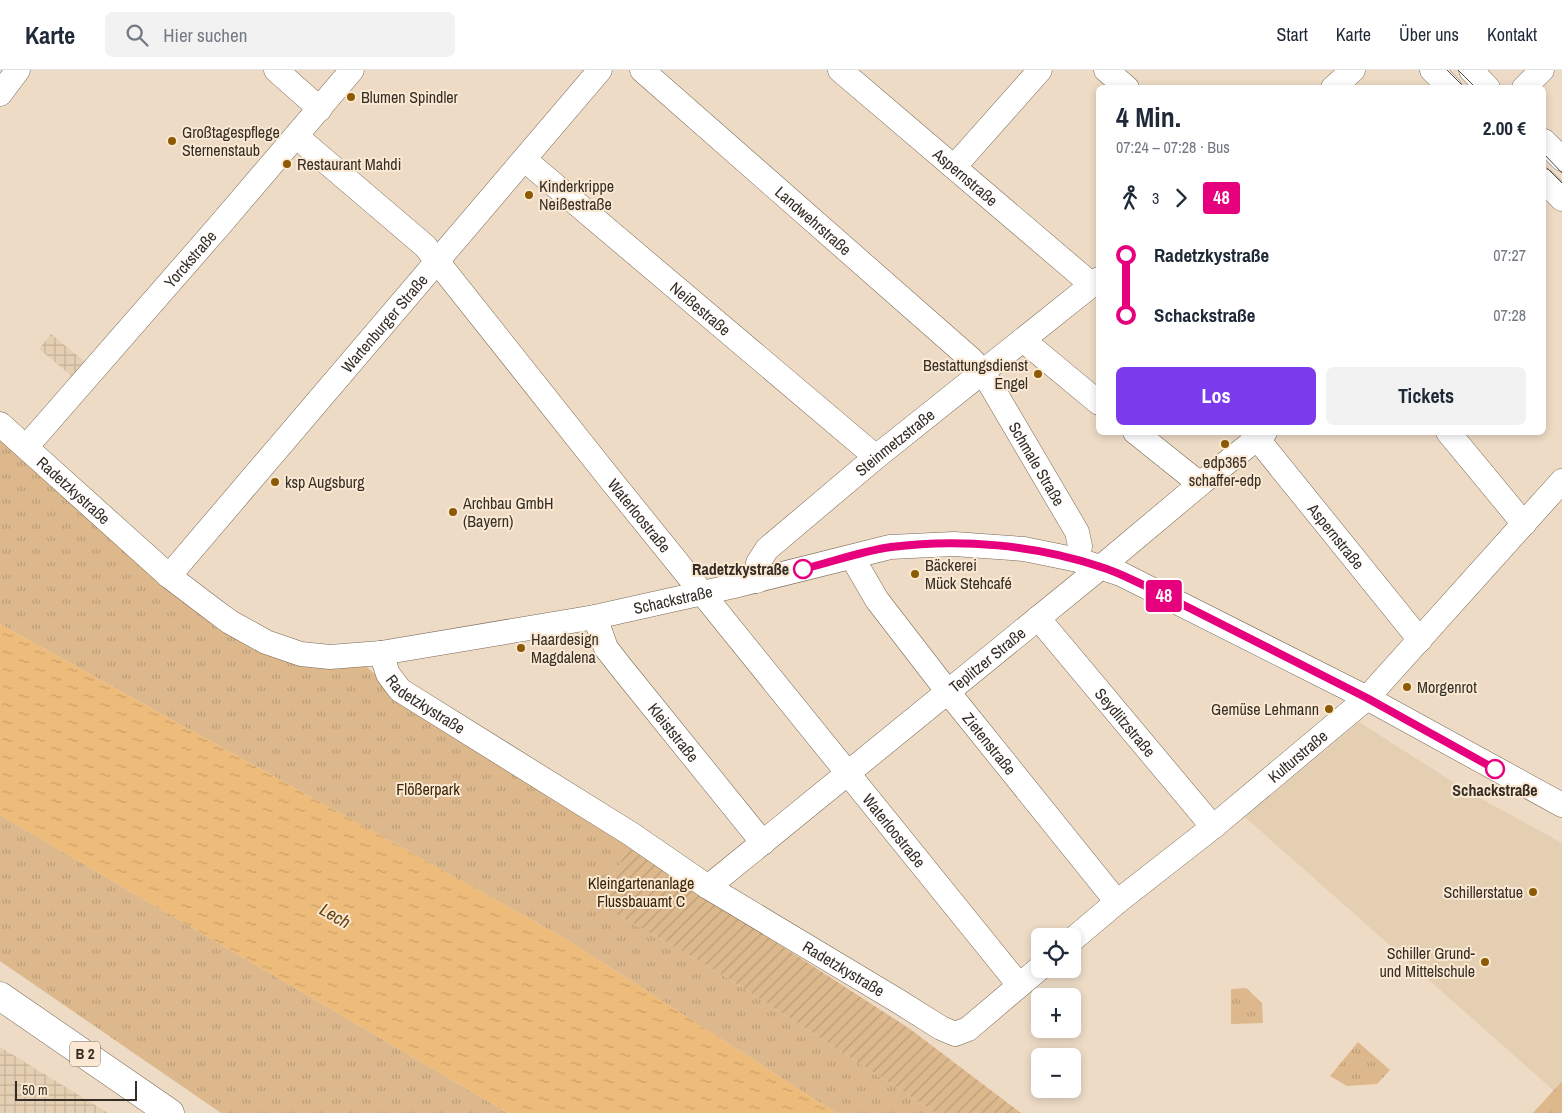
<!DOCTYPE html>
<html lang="de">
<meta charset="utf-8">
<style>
:root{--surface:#fff;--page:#f2f2f3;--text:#1f2937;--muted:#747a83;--line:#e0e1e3;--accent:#7c3aed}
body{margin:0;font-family:"Archivo Narrow",sans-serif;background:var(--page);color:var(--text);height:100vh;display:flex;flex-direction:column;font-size:19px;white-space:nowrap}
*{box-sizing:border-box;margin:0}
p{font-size:16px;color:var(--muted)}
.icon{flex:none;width:28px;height:28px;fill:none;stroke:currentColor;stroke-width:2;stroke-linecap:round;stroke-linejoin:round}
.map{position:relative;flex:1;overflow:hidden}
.sheet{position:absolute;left:1096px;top:15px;width:450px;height:350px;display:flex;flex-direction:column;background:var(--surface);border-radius:8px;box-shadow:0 2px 8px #0003}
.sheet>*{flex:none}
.badge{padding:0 10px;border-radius:4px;font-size:18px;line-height:32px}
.buttons{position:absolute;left:1031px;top:858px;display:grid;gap:10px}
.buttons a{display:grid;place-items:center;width:50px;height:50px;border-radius:8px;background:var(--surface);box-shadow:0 2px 8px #0003;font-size:25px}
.scale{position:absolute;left:15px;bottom:12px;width:122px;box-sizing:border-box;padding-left:5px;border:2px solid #352e26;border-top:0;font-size:14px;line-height:18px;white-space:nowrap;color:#352e26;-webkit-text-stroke:4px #fae8d2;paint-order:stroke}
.map>.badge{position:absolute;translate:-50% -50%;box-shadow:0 0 0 2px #fff}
.legs{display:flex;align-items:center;gap:8px;height:55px;padding:0 20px;font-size:16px}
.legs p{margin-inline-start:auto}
.headline{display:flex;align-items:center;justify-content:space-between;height:85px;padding:0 20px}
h1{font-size:28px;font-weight:700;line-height:38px}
.primary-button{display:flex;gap:10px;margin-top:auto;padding:10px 20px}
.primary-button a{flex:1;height:58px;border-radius:8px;background:var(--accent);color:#fff;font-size:20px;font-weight:700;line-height:58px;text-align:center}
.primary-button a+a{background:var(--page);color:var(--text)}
ul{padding:0 20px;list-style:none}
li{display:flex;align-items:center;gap:18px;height:60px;font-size:19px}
li i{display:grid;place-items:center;width:8px;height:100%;margin:0 6px;background:currentColor}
li i::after{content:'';width:12px;height:12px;margin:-6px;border:4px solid;border-radius:50%;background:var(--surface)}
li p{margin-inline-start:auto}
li:first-child i{background:linear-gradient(#0000 50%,currentColor 0)}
li:last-child i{background:linear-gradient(currentColor 50%,#0000 0)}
header{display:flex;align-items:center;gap:30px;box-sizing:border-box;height:70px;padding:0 25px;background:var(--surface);border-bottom:1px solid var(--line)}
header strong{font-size:24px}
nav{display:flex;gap:28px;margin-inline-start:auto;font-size:18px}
.search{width:350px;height:45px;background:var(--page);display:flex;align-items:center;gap:12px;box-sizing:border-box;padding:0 18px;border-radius:8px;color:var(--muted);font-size:19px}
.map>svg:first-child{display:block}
</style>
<header>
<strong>Karte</strong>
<div class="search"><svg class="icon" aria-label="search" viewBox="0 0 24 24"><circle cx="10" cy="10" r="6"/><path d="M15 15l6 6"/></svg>Hier suchen</div>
<nav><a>Start</a><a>Karte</a><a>Über uns</a><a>Kontakt</a></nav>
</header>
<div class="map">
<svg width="1562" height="1043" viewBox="0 0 1562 1043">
<defs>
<pattern id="industrial-grid" width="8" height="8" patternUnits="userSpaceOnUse" patternTransform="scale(1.25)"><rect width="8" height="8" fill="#e5cfb3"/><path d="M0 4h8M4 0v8" fill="none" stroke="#c5b29a"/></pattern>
<pattern id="grass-tufts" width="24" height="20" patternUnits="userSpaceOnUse" patternTransform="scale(1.25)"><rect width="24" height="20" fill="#dcb88c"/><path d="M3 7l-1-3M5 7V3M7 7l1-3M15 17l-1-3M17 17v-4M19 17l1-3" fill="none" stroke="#bd9e79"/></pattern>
<pattern id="garden-furrows" width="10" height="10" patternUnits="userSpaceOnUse" patternTransform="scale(1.25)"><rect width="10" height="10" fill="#dcb88c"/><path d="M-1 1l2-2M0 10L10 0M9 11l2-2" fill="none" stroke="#bd9e79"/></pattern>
<pattern id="water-ripples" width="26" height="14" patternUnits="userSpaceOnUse" patternTransform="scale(1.25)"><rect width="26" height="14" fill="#edbb7a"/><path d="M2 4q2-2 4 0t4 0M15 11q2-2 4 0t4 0" fill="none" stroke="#cca169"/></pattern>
</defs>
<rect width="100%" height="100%" fill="#eddbc5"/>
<!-- built -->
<path fill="#e5cfb3" d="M1359,652L1467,721L1562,773V1011L1553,1020L1245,747Z"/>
<!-- industrial -->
<path fill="url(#industrial-grid)" d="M51,264L85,292L73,307L39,279Z
M0,977L108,1043H0Z"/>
<!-- grass -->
<path fill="url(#grass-tufts)" d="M0,368L159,513L218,559L267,583L363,594L398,624L629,777L597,834L663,870L731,910L936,1043H836L566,869L0,554Z
M0,745L508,1043H221L0,891Z
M1246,918L1262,933L1263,953L1231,954V919Z
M1358,972L1390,1000L1377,1014L1347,1016L1330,1006Z
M1562,1011V1043H1533Z"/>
<!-- garden -->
<path fill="url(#garden-furrows)" d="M629,777L910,959L1021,1043H936L731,910L663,870L597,834Z"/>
<!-- water -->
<path fill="url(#water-ripples)" d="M0,554L566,869L836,1043H508L0,745Z"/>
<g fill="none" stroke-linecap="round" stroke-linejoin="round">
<!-- minor casing -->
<g stroke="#786955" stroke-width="25">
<g id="minor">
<path d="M276,0L320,39"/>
<path id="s1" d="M642,0L972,290L983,302L1077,462L1080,476L1078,490"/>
<path id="s2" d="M840,0L1091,214"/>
<path d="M1106,0L1127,18"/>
<path d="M1432,0L1450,18"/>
<path d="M1471,0L1488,18"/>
<path d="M1333,18L1353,0"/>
<path d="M1524,18L1542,0"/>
<path d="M0,24L18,0"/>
<path id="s3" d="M296,66L425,176L610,409L1019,915"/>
<path d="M1544,71L1562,89"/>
<path id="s4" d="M525,90L876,387"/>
<path d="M954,97L1040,0"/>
<path d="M1544,111L1562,129"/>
<path d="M1023,270L1099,333"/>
<path id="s5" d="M0,354L169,506L215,541L230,552L266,572L301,584L330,587L381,583L595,547L734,516L890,477L954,474L1024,479L1078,490L1121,504L1367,628L1562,735"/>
<path d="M1135,362L1200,414"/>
<path id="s6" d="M1252,362L1420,570"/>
<path d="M1448,362L1524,454"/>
<path id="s7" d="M27,376L219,156L352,0"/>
<path id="s8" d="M852,487L877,530L948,622L1117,832"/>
<path id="s9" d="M169,506L600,0"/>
<path id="s10" d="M757,511L758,493L767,479L876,387L1099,209"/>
<path id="s11" d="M595,547L606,578L620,596L763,773"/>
<path id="s12" d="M1038,548L1213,757"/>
<path id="s13" d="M381,583L388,604L400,620L631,764L708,817L898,931L941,958L955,964L968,959L1040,898"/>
<path id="s14" d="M708,817L1101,497L1200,414L1265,362"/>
<path id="s15" d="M1072,870L1117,832L1213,757L1367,628L1562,411"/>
</g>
</g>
<!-- major casing -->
<g stroke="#786955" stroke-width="29">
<path id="major" d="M0,926L170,1043"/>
</g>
<!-- minor -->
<use href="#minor" stroke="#fff" stroke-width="24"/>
<!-- major -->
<use href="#major" stroke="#fff" stroke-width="28"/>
<!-- tram -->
<path stroke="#534a40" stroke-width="1" d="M1447,0L1461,14
M1458,0L1476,18
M1544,84L1562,103
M1547,98L1562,113"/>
</g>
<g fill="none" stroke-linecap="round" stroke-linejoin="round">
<!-- line-1 casing -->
<g stroke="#fff" stroke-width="11">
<path id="line-1" d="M803,499C832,492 862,481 891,477C960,468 1036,475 1101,497C1118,502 1134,511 1150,518L1367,628L1495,699"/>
</g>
<!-- line-1 -->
<use href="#line-1" stroke="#e6007e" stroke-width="8"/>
</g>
<!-- markers -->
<g fill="#8b5a03" stroke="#fae8d2" stroke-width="2">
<circle cx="351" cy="27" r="5"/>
<circle cx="172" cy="71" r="5"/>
<circle cx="287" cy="94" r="5"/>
<circle cx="529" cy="125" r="5"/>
<circle cx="1038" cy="304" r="5"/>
<circle cx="1225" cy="374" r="5"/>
<circle cx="275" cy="412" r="5"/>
<circle cx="453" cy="442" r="5"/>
<circle cx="915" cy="504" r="5"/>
<circle cx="521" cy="578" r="5"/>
<circle cx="1407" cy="617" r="5"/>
<circle cx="1329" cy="639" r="5"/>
<circle cx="1533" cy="822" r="5"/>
<circle cx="1485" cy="892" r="5"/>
</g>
<g fill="#fff" stroke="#e6007e" stroke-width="2.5">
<circle cx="803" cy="499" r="9"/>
<circle cx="1495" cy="699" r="9"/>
</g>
<g text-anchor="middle" stroke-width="4" stroke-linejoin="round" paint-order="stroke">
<!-- shield labels -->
<rect fill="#fae8d2" stroke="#70665a" stroke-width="1" x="70" y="971.5" width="30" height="25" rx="4"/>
<g font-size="15" font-weight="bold" fill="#352e26">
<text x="85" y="989">B 2</text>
</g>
<!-- poi labels -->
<g font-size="16" fill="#352e26" stroke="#fae8d2" text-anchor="start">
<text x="361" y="33">Blumen Spindler</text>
<text x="182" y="68">Großtagespflege<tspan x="182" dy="18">Sternenstaub</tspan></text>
<text x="297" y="100">Restaurant Mahdi</text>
<text x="539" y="122">Kinderkrippe<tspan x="539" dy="18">Neißestraße</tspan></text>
<text x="1028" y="301" text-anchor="end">Bestattungsdienst<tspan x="1028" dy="18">Engel</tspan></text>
<text x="1225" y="398" text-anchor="middle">edp365<tspan x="1225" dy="18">schaffer-edp</tspan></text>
<text x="285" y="418">ksp Augsburg</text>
<text x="463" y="439">Archbau GmbH<tspan x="463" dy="18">(Bayern)</tspan></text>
<text x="925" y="501">Bäckerei<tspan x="925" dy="18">Mück Stehcafé</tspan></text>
<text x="531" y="575">Haardesign<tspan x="531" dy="18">Magdalena</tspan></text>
<text x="1417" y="623">Morgenrot</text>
<text x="1319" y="645" text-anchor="end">Gemüse Lehmann</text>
<text x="1523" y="828" text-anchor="end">Schillerstatue</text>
<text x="1475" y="889" text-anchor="end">Schiller Grund-<tspan x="1475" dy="18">und Mittelschule</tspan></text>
</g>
<!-- street labels -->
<g font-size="16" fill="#352e26" stroke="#fae8d2">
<text dy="6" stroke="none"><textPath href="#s2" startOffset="165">Aspernstraße</textPath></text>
<text dy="6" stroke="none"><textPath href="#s1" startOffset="228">Landwehrstraße</textPath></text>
<text dy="6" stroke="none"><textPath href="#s7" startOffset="248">Yorckstraße</textPath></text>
<text dy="6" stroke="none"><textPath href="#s4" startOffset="230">Neißestraße</textPath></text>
<text dy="6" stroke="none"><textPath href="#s9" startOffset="332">Wartenburger Straße</textPath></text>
<text dy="6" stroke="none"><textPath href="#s10" startOffset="201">Steinmetzstraße</textPath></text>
<text dy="6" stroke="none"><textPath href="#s1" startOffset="562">Schmale Straße</textPath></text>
<text dy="6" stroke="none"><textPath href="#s5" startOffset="99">Radetzkystraße</textPath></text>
<text dy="6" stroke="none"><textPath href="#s3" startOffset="514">Waterloostraße</textPath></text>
<text dy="6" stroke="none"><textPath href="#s6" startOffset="134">Aspernstraße</textPath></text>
<text dy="6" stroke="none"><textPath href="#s5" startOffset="759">Schackstraße</textPath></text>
<text dy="6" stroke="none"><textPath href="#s14" startOffset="360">Teplitzer Straße</textPath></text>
<text dy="6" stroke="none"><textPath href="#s13" startOffset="71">Radetzkystraße</textPath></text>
<text dy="6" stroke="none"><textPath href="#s12" startOffset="136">Seydlitzstraße</textPath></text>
<text dy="6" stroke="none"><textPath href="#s11" startOffset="141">Kleiststraße</textPath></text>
<text dy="6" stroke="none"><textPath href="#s8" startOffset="232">Zietenstraße</textPath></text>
<text dy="6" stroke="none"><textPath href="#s15" startOffset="291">Kulturstraße</textPath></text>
<text dy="6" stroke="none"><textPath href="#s3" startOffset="919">Waterloostraße</textPath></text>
<text dy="6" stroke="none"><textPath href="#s13" startOffset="566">Radetzkystraße</textPath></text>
</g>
<!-- stop labels -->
<g font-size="16" font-weight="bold" fill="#352e26" stroke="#fae8d2" text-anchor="end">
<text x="789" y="505">Radetzkystraße</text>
<text x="1495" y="726" text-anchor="middle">Schackstraße</text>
</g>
<!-- park labels -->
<g font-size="16" fill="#392508" stroke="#fae8d2">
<text x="428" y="725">Flößerpark</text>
<text x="641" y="819">Kleingartenanlage<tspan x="641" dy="18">Flussbauamt C</tspan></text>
</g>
<!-- water labels -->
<g font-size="18" font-style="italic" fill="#654412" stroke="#fae8d2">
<text transform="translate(335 846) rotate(30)" y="6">Lech</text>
</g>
</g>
</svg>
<div class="buttons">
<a><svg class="icon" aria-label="locate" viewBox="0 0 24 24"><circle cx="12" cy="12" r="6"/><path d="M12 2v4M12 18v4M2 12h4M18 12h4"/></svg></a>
<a>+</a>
<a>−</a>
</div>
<div class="scale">50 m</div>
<b class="badge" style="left:1164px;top:526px;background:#e6007e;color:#fff">48</b>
<section class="sheet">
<div class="headline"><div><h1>4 Min.</h1><p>07:24 – 07:28 · Bus</p></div><b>2.00 €</b></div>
<div class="legs"><svg class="icon" aria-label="walk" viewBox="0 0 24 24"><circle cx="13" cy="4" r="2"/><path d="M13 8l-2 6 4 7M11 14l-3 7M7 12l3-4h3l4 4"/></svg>3<svg class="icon" aria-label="forward" viewBox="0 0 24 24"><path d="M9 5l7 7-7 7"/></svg><b class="badge" style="background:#e6007e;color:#fff">48</b></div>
<ul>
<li><i style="color:#e6007e"></i><b>Radetzkystraße</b><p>07:27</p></li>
<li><i style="color:#e6007e"></i><b>Schackstraße</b><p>07:28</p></li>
</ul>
<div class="primary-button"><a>Los</a><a>Tickets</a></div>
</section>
</div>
